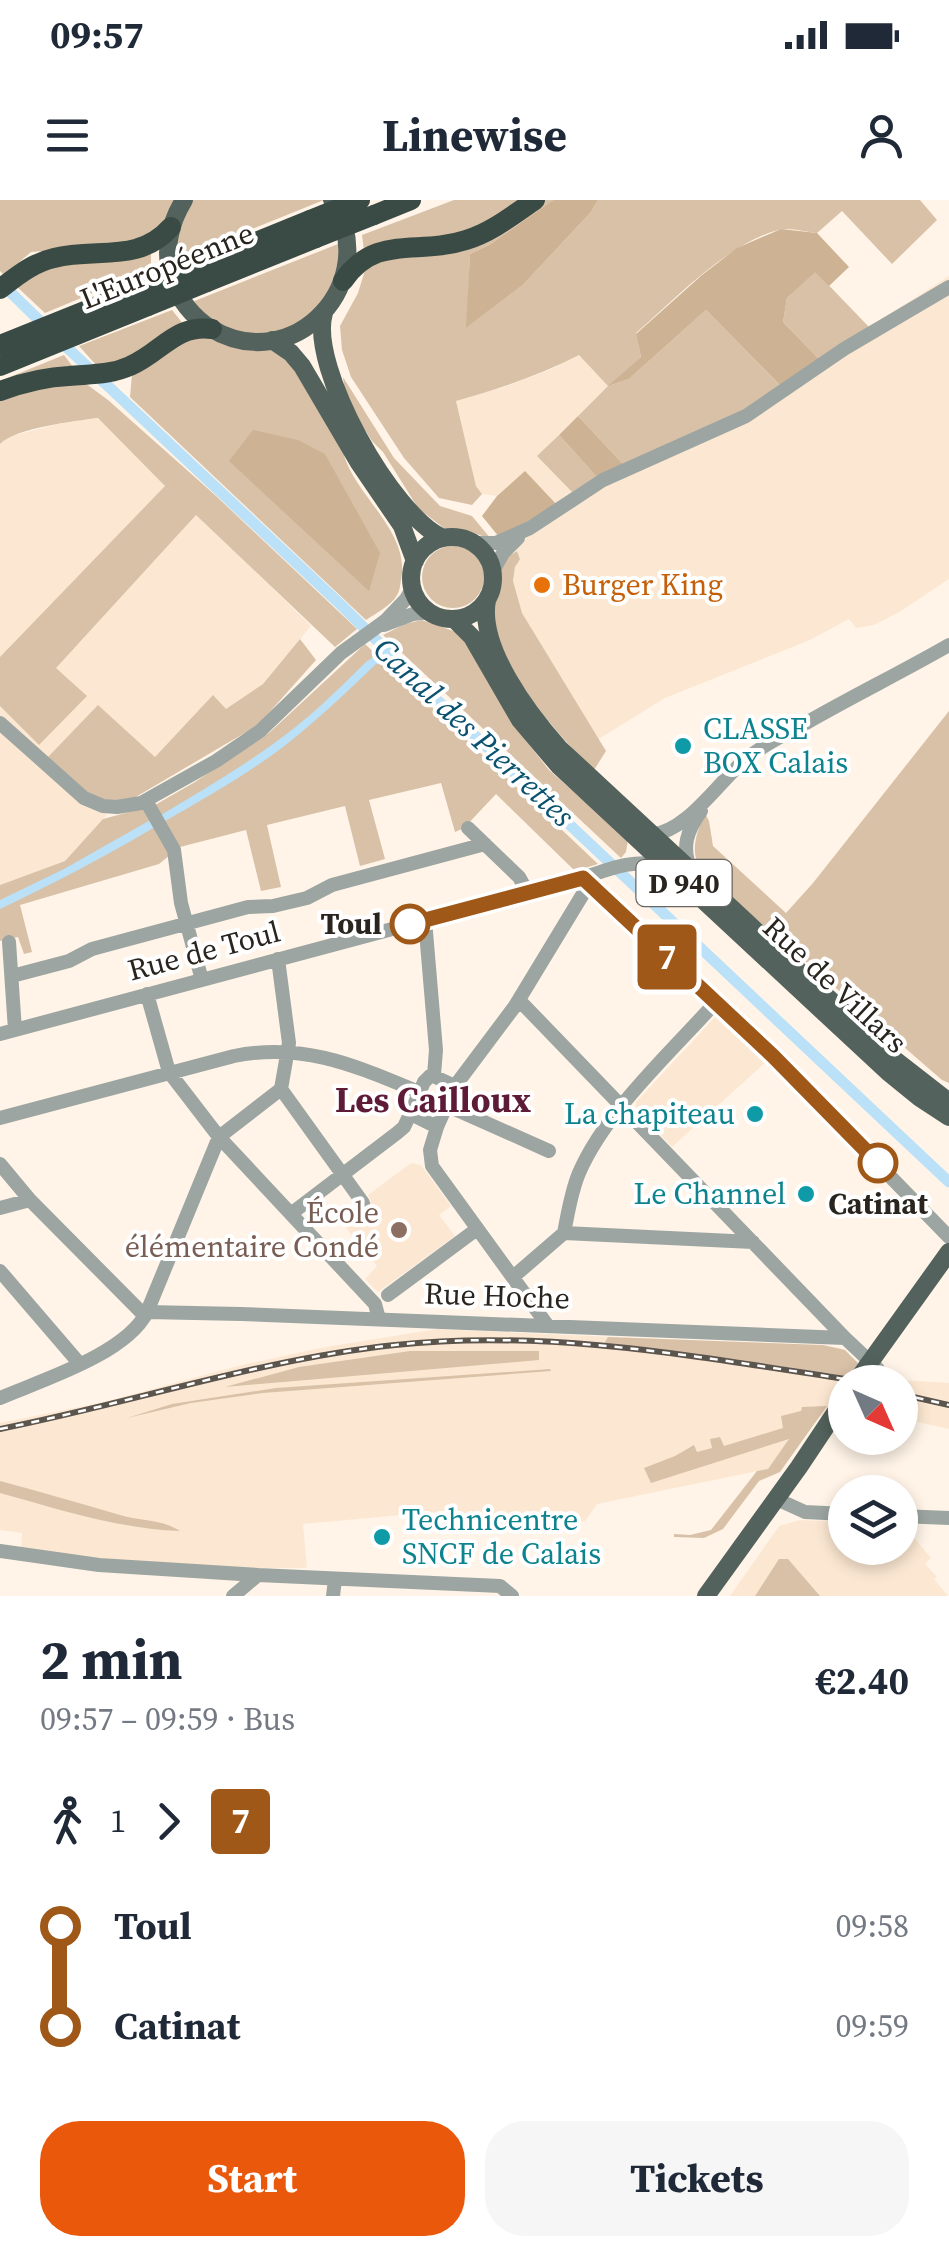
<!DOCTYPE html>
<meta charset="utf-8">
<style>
:root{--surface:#fff;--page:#f6f6f7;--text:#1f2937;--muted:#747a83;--accent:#ea580c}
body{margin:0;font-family:"Source Serif 4",serif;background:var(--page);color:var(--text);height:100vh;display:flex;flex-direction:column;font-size:38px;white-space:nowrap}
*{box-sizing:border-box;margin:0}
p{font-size:32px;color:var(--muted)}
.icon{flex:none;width:55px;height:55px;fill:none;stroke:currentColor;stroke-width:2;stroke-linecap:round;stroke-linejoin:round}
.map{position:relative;height:1396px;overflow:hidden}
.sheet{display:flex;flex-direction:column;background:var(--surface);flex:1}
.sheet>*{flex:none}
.badge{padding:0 20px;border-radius:8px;font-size:35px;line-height:65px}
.needle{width:65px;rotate:135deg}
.fabs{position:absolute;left:828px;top:1165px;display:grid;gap:20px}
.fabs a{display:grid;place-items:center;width:90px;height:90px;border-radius:50%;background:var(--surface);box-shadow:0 5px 15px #0003;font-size:50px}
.map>.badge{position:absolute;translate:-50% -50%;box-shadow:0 0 0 5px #fff}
.legs{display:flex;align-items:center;gap:15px;height:110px;padding:0 40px;font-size:32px}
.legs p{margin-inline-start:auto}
.summary{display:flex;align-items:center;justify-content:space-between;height:170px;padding:0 40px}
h1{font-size:55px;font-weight:700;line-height:75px}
.cta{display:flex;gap:20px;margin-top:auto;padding:20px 40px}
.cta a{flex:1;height:115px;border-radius:40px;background:var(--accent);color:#fff;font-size:40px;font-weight:700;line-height:115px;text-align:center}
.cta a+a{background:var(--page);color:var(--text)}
ul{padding:0 40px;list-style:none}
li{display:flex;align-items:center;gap:35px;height:100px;font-size:38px}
li i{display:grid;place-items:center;width:15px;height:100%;margin:0 12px;background:currentColor}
li i::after{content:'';width:25px;height:25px;margin:-12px;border:8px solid;border-radius:50%;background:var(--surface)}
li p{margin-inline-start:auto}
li:first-child i{background:linear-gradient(#0000 50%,currentColor 0)}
li:last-child i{background:linear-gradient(currentColor 50%,#0000 0)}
.status{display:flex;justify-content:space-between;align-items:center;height:70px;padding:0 50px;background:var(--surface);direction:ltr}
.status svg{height:28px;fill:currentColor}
header{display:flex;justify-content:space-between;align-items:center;height:130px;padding:0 40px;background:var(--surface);font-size:45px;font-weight:700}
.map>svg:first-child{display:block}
</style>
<div class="status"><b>09:57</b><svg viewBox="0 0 49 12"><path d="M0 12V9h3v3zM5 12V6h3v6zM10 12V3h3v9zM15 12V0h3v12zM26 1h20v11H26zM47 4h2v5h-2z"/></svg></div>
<header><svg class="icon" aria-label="menu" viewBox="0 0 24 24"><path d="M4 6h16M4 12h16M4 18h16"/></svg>Linewise<svg class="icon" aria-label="person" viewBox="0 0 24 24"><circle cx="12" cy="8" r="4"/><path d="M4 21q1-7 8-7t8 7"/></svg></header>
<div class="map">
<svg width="949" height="1396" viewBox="0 0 949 1396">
<rect width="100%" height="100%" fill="#fff4e7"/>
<!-- built -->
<path fill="#fce8d2" d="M949,76V379L901,411L874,425L856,428L849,419L810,440L665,498L597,540L522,413L513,381L515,367L520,358L509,334L525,272L497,296L482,294L476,286L456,201L504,187L552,169L579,154L608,186L538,256L604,273L832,151Z
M99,218L311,426L263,484L161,555L65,661L0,685V244L7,237L63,223Z
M718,814L767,861L672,947L636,909V902Z
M411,963L421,965L451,1006L439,1015L455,1036L378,1092L365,1079L377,1066L342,1023L371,1001L368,995Z
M437,1129L836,1147L845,1150L856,1162L884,1179L949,1183V1229L900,1218V1182H845V1213L818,1217L768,1269L597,1304L585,1321L474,1330L457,1310L303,1324L307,1368H251L95,1359L21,1348L22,1333L0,1330V1223L104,1202L238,1166L320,1148Z
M800,1320L845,1322V1348H900L902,1323L931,1358L925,1364L937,1377L934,1379L948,1396H730L779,1326Z"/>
<!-- green -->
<path fill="#d8c1a7" d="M0,0H177L164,22L148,38L105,46L31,52L4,75L0,71Z
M192,0H324L175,60V38Z
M454,0H553L489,45L470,54L467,127L523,85L591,12L598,0H920L937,20L892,64L842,11L817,33C805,32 789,27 778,30C727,44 675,99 636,133L641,157L611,185L629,179L706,110L781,186L749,208L623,264L578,216L608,186L579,155C540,175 499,189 456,201L476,286L482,294L472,305L439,298L404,258L351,177L342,150L340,126L358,93L366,67L362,35Z
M343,42C340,55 340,69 336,82C323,121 270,147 231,130C216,124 204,113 192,102Z
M151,51V69L45,113L14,84L37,67Z
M815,71L869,127L820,160L783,122L787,98Z
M172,110L184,125L118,166H97L79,146Z
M189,134L269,149L291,164L343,252C354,296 411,331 401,380C400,385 400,391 397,395C392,405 375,414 366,420L130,197L132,174Z
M64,155L85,183L108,200L215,295L357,429L335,447L196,315L56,468L87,496L39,545L0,506V457L165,286L98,218C75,221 15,228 0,244V181Z
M343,177L394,258L440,306L472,316L491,339L465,330L445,329L418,308L383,252L372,241L346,201Z
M559,235L597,277L572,292L537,256Z
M422 377a31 31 0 1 1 62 0a31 31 0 1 1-62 0Z
M517,351L520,359L515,367L513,381L522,413L606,551L594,570C556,534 490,459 493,405C493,390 501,373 504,359Z
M422,420L459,433L476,460L510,520L549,570L628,640L626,652L621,658L383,435L405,424Z
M300,439L316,460L258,525L134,598C94,609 75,582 48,557L98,505L155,557L213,495L226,509L263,484Z
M365,444L598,664L575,671L496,594L464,628L455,632L441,583L369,600L385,659L360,666L345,606L267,625L281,687L261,691L246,630L180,647L159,664L20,705L32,752L24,754L18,737L0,741V685L65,661L103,619L155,605L195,582L270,532Z
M949,511V883L942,880L702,672C689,652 696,634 705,613L709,621L713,646L786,713L813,683Z
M608,1137L823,1145L845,1150L858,1163L850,1177L809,1170L604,1144Z
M410,1151H539V1160L225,1187L299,1167Z
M550,1169L551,1171L263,1193L191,1203L127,1218L172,1204L276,1188Z
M827,1206L780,1272L759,1281L723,1329L704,1338L674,1337V1334L690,1335L711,1330L757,1271L768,1269L789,1239L651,1283L644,1268L675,1256L694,1245L697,1252L712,1248L710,1239L720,1237L724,1246L783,1228L781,1216L801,1211L802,1207Z
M0,1281C41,1292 80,1303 120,1315C141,1321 161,1319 180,1331C119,1329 58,1309 0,1293Z
M779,1359H788L820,1396H755Z"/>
<!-- forest -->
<path fill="#cdb294" d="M553,0H598L591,12L523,85L466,128L470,54L489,45Z
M781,29L817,33L849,67L829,86L815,72L787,98L783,122L820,160L781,186L706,110L629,179L608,186L641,157L636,134L702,75L737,48Z
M578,216L623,264L597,277L559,235Z
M253,230L298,240L325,254L380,353L369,391L229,261Z
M525,271L558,306L499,337L482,316L497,296Z"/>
<!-- water -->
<path fill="#bae1f8" d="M383,455L391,464H376C346,493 316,521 283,547C246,575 205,598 165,621L161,615C199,592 237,570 273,544C307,520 337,491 366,462L372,458Z
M154,618L158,625C107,656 54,683 0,709V700L64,669Z"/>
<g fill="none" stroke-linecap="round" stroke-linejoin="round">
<!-- canal -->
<path stroke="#bae1f8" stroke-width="11" d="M3,85L47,128
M60,141L341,405L436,499L949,982"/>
<!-- minor -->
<path stroke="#9ca5a1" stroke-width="14" d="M475,343H496L530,328L603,280L746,216L844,149L949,87
M493,371L503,353L518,338
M384,425L413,414L430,412
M0,523L84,598L103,606L117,607L141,603L216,561L260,531L341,453L385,421L406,399L413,387
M146,601L174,650L181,703L202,780
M468,628L519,677L528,693
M651,635C688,631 718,582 746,559C764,544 786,534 806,523C853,496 902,472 949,445
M691,670C681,647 687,631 701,611
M583,678L781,864L949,1037
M425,720L436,850L434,875
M9,742L15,830
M278,759L289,843L281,889L363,1003
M12,776L69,761L92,749L248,707L273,706L307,698L332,685L485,644
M147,794L169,872L219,937L375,1104L379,1119
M519,800L845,1138L878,1169
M0,834L583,678C611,668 636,658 666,666
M431,875L455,886L437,927L415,916L411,912L424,882Z
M455,886L515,806L589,684
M446,905L549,951
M0,918L234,856C304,842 356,866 419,892
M437,927L430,950L432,966L548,1126
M0,964L30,1000L145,1116
M0,1008L30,1000
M292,1013L397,933L404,927L411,912
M564,1033C568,1013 571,992 579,973C605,912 671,852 716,802
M564,1033L753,1042
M0,1071L79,1163
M513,1077L564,1033
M388,1095L477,1029
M147,1112L241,1114L845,1138
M0,1198C42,1180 126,1154 147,1112L219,937L281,889
M783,1302L805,1312L845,1314
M900,1316L949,1318
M0,1351L99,1365L258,1375L500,1386L512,1396
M233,1396L258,1375
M333,1396L335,1379"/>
<!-- major -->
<path stroke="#53625c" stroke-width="18" d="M184,0C169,24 163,53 173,81C179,100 193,117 210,128C294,179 384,81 332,0
M324,113C308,167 393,316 443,338
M272,140L291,153L302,166L359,263L402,326L415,361
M411 378a41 41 0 1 1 82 0a41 41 0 1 1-82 0Z
M487,400C478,448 529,514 559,548L894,859L949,902
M454,419L472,437L520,520L559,566L888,872L920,898L949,917
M868,1165L949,1052
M706,1396L799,1267L845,1198"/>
<!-- highway -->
<path stroke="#394b44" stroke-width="20" d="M374,15L411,0
M199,65L310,20
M343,81C376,33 417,56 466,40C492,32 513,15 535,0
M207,82L316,38
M0,89C17,76 32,63 54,58C97,47 138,64 171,27
M0,145L142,88
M0,166L148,106
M0,191C22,183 45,177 69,176C90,174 110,175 130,166C161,153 175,124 212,129"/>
<!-- rail casing -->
<g stroke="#5c554e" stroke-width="6">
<path id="rail" d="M900,1194L949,1205
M0,1229C132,1203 261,1159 395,1145C552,1128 710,1159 865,1182"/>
</g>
<!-- rail -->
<use href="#rail" stroke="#fff" stroke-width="2.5" stroke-dasharray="8" stroke-linecap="butt"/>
<!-- major-bridge -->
<path stroke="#53625c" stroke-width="18" d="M856,1182L868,1165"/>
<!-- highway-bridge -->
<path stroke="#394b44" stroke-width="20" d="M310,20L360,0
M316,38L374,15
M142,88L199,65
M148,106L207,82"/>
</g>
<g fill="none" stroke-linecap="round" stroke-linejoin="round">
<!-- line-1 casing -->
<g stroke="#fff" stroke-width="22">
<path id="line-1" d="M410,724L583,678L773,856L878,963"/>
</g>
<!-- line-1 -->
<use href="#line-1" stroke="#9f5818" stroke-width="15"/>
</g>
<!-- markers -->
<circle fill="#e8710a" stroke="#fff" stroke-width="4" cx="542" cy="385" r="10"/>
<g fill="#0f9aa8" stroke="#fff" stroke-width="4">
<circle cx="683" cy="546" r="10"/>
<circle cx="755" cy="914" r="10"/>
<circle cx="806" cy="994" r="10"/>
<circle cx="382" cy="1337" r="10"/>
</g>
<g fill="#fff" stroke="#9f5818" stroke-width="5">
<circle cx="410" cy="724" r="18"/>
<circle cx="878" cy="963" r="18"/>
</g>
<circle fill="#8d6e63" stroke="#fff" stroke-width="4" cx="399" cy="1030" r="10"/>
<g text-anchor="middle" stroke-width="8" stroke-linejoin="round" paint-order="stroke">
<!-- shield labels -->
<rect fill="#fff" stroke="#696662" stroke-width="2.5" x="636.5" y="660" width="95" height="46" rx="8"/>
<g font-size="28" font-weight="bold" fill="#29241e">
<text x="684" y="693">D 940</text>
</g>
<!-- street labels -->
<g font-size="30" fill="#29241e" stroke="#fff">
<text transform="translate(167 66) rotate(-22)" y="10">L'Européenne</text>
<text transform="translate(204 751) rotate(-15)" y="10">Rue de Toul</text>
<text transform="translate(835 785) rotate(43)" y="10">Rue de Villars</text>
<text transform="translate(497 1096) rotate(2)" y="10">Rue Hoche</text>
</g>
<!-- food labels -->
<g font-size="30" fill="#c56008" stroke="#fff" text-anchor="start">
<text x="562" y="395">Burger King</text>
</g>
<!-- culture labels -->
<g font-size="30" fill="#0d838f" stroke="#fff" text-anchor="start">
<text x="703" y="539">CLASSE<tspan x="703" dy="34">BOX Calais</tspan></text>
<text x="735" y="924" text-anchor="end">La chapiteau</text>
<text x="786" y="1004" text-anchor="end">Le Channel</text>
<text x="402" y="1330">Technicentre<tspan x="402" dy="34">SNCF de Calais</tspan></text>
</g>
<!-- stop labels -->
<g font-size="30" font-weight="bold" fill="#29241e" stroke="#fff" text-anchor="end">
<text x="382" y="734">Toul</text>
<text x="878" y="1014" text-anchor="middle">Catinat</text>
</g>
<!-- education labels -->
<g font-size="30" fill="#785e54" stroke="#fff" text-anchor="end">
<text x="379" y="1023">École<tspan x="379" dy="34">élémentaire Condé</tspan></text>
</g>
<!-- water labels -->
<g font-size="32" font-style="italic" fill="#0a5270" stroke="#fff">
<text transform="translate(474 532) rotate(43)" y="11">Canal des Pierrettes</text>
</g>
<!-- quarter labels -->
<g font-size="35" font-weight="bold" fill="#5d1b37" stroke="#fff">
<text x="433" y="912">Les Cailloux</text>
</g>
</g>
</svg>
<div class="fabs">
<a><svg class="needle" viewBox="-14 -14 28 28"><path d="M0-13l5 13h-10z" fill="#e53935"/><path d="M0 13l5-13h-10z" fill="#747a83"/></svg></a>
<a><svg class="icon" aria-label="layers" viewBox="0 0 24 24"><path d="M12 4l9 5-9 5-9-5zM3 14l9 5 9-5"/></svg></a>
</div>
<b class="badge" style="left:667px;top:757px;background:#9f5818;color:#fff">7</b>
</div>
<section class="sheet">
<div class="summary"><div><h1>2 min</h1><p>09:57 – 09:59 · Bus</p></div><b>€2.40</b></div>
<div class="legs"><svg class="icon" aria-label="walk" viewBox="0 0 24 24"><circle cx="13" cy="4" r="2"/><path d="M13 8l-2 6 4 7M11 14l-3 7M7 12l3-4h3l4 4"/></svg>1<svg class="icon" aria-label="forward" viewBox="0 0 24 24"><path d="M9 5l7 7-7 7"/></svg><b class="badge" style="background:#9f5818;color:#fff">7</b></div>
<ul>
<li><i style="color:#9f5818"></i><b>Toul</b><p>09:58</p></li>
<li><i style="color:#9f5818"></i><b>Catinat</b><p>09:59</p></li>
</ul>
<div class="cta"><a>Start</a><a>Tickets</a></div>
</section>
